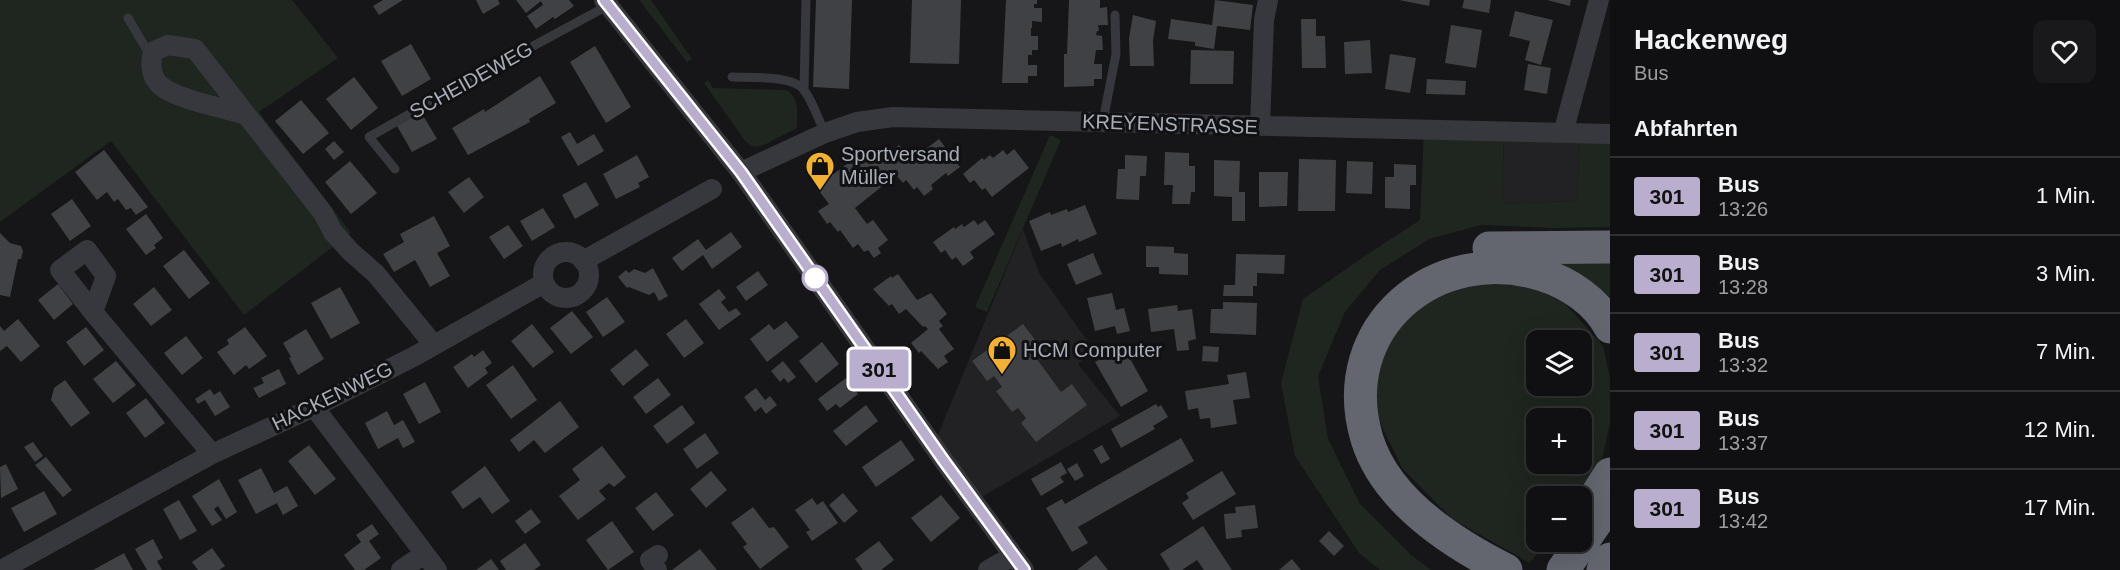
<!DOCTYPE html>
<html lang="de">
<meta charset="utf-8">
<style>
:root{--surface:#101012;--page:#19191b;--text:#f1f3f6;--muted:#9c9d9f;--line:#303032}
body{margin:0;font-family:Arial,sans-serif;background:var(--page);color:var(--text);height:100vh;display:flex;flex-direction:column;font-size:22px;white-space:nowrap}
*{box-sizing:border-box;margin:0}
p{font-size:20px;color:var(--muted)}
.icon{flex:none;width:33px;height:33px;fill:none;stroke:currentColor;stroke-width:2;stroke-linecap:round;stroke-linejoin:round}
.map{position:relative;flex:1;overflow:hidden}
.drawer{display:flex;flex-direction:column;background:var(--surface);width:510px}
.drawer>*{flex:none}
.badge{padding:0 12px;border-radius:4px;font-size:21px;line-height:39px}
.fabs{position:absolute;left:1526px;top:330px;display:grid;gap:12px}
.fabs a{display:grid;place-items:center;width:66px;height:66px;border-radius:12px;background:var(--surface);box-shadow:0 6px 24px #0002,0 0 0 2px var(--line);font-size:30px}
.map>.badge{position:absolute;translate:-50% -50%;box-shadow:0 0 0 3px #fff}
h2{padding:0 24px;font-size:22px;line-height:54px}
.round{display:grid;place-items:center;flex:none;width:63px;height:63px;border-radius:12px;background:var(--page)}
.summary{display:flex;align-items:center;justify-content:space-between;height:102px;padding:0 24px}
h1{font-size:28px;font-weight:700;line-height:45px}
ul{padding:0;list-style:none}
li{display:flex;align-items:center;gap:18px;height:78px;padding:0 24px;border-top:2px solid var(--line)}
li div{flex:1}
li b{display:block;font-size:22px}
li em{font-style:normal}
li .badge{min-width:66px;font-weight:700;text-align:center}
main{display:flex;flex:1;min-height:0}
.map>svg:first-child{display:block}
</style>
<main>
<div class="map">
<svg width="1610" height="570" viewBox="0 0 1610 570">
<rect width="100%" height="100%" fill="#161618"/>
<!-- built -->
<path fill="#222225" d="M1504,133L1580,134L1577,201L1502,204Z
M1023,229L1039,273L1094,350L1078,364L1120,416L973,502L933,447Z"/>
<!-- green -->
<path fill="#1e261f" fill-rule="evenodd" d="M0,0H292L338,58L259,112L351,233L244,315L111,141L0,222Z
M639,0H651L692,59L687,62Z
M708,80L713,88L786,90C800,97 797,114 797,128L764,145L754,147L746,142L704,83Z
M1424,130L1504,133L1502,204L1577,201L1580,134H1610V227L1555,228L1481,225L1429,239L1380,270L1345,312L1318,376L1328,439L1360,504L1411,555L1431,570H1380L1359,553L1295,456L1281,383L1303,299L1359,260L1420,220Z
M1050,135L1061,140L987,312L975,307Z
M1539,256L1610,259V306Z
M1515,278L1563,301L1603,346L1610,378V423L1602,459L1576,496H1536V542H1545L1530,563L1452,519L1402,468L1373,408L1374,355L1405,310L1454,282ZM1536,340H1581V386H1536ZM1536,418H1581V464H1536Z"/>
<!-- building -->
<path fill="#404145" d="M383,0H403L379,15L373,6Z
M476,0H498L500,4L483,14Z
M516,0H569L574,6L555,19L553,17L536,29L527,16L543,5L541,1L526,13Z
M816,0H852L849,89L813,87Z
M912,0H961L959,64L910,63Z
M1006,0H1037V4H1034V8H1042V22L1032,21V28H1031V36H1038V50H1032V55H1028V65H1037V76H1028V83H1002Z
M1069,0H1100V8L1107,7L1108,25H1098L1099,31H1097L1096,35L1102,36L1103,50H1096L1094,64H1102V79H1094V86L1064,87V54H1067Z
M1215,0L1253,5L1250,30L1217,26L1214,49L1195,46V42L1168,39L1171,19L1212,25Z
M1399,0H1430L1429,6Z
M1464,0H1491L1489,13L1462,8Z
M1547,0H1571L1570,6Z
M1515,11L1553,20L1541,65L1525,60L1530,41L1509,36Z
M1133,15L1156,21L1153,41L1154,66H1130L1129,38Z
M1301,19H1316V36H1325L1326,68H1302Z
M1451,25L1482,30L1476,68L1445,63Z
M1370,40L1372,73L1345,74L1344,42Z
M411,44L431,79L402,96L381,61Z
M595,46L631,107L606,123L570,62Z
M1191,50L1234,51L1233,84H1190Z
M1390,54L1416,58L1410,93L1385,89Z
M1528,64L1551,68L1547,94L1524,90Z
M540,76L556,103L529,119L530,122L468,155L452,128L484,109L485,112Z
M354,77L378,108L351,130L326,99Z
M1427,79L1466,81L1465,95L1426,94Z
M301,100L329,133L303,154L275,121Z
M421,112L437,139L412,152L397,126Z
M570,132L577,144L594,134L604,151L578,166L561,137Z
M939,139L960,167L948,176L946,173L931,185L933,189L924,196L917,187L914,190L906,180L903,183L896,175L855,208L867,224L873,220L888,240L878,248L881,253L874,258L868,250L864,252L858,244L853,248L840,230L838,232L830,222L827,224L818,211L829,204L816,187L851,161L855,167L875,152L880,160L899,145L911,160Z
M334,141L344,152L334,160L325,149Z
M1014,149L1029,168L992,197L985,188L982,190L974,180L970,183L963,174L982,158L984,160L990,155L993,158L1003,150L1007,155Z
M104,150L148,207L136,215L131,208L126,210L118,199L114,202L107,192L97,200L75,172Z
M1165,152L1189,153V166H1195V192H1191L1190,204H1172L1173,185H1164Z
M637,155L649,177L638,183L640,187L616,199L603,174Z
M1125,155L1147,156L1146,176H1140L1139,200L1116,199L1118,169H1125Z
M1299,159L1336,160L1335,211H1298Z
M1214,160L1240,161L1239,192H1245V221H1232V197L1214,196Z
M350,161L377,193L351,214L325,182Z
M1347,161L1373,162L1372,194L1346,193Z
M1394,164L1416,165V185H1410V209L1385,208V177H1394Z
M1259,172H1288L1287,206L1259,207Z
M469,177L484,197L464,213L448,192Z
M586,182L599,205L575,219L562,195Z
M72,199L91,226L70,241L51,214Z
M1085,205L1097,234L1079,242L1078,239L1062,247L1061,243L1041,251L1029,221L1050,212L1051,215L1067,209L1068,212Z
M543,208L555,227L532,241L520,221Z
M146,214L163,238L154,245L156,248L146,255L126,229Z
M434,216L450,246L437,253L450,276L430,287L415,260L394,272L383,254L404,242L400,234Z
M974,220L978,225L985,220L995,234L970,252L974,258L963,266L956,257L952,260L945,250L941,253L933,242L954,227L955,229L962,224L964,227Z
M508,225L523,246L504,259L489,237Z
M731,232L742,247L712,269L703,255L682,271L672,258L698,239L706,250Z
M0,233L10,243L21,246L23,251L21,259H18L10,297L0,295Z
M1146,246L1174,247V253L1188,254V275L1159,274V267H1146Z
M184,250L210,283L189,299L163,266Z
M1093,253L1102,274L1076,285L1067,264Z
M1236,254L1285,255L1284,274L1257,273V286H1253V296H1223L1224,285H1235Z
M653,268L668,296L659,301L654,292L649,295L629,287L627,288L618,277L626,270L629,273L634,269L645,273Z
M758,271L768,285L746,301L736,287Z
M898,274L917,300L931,293L947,314L939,321L943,326L939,329L954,349L944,356L948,362L938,369L921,351L919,353L911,343L928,329L925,326L923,327L906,309L899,314L892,304L889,306L873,289L891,276L892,278Z
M58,284L73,304L54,320L38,300Z
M154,287L172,310L151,326L133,304Z
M340,287L360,323L331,339L311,303Z
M719,289L726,298L721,302L729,312L736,308L741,314L719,330L699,304Z
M1112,293L1116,310L1124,308L1130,331L1117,334L1115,326L1095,331L1087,298Z
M607,297L625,322L603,337L586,312Z
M1223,302L1257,303L1256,335L1210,333L1211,309H1223Z
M1177,305L1178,311L1192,309L1196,339L1188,341L1189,350L1177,351L1174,329L1151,332L1148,309Z
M572,311L593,337L571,354L550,328Z
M18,319L40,346L21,362L7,346L0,351V326L4,331Z
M686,319L704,343L684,358L666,334Z
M786,321L799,337L767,362L750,339L769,324L774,330Z
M532,324L554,352L533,368L511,341Z
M1023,324L1036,341L1028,347L1061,392L1072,384L1087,405L1036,442L1021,423L1026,418L1018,408L1012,412L996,391L1002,387L994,376L987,381L972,361Z
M86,327L104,350L84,366L66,342Z
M245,327L267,356L249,369L246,365L234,375L217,352L229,344L227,340Z
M306,329L324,359L298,375L289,358L291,357L283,343Z
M186,336L203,358L182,375L164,353Z
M822,342L839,364L816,383L799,361Z
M1123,346L1148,391L1121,407L1095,362Z
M1203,346L1219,347L1218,362L1202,361Z
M636,349L649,365L623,386L610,370Z
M483,350L492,363L485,368L488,373L468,388L453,367L472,354L474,357Z
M116,361L136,385L113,403L93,379Z
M783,361L796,377L788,383L784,378L780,382L771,371Z
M513,365L537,400L511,419L486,385Z
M279,369L286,384L259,398L253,388L264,383L261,378Z
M1246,372L1250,398L1233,400L1237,424L1211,428L1210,418L1200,419L1198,408L1188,410L1185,391L1229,384L1227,375Z
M658,378L671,395L646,414L633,397Z
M846,378L858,394L840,408L836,404L827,411L818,399Z
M65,380L90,413L71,427L51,400L54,388Z
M425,382L441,412L419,424L403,394Z
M756,388L765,400L770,396L777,405L766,414L761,407L755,412L744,397Z
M210,389L214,395L220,391L230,407L215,416L205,400L198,404L195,399Z
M146,398L165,423L145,438L126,413Z
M560,401L579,427L545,453L534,440L519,452L510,440Z
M1156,404L1158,407L1161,405L1168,417L1153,426L1155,429L1121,448L1111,429Z
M682,405L695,423L667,444L653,426Z
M866,405L878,421L846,446L833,431Z
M387,411L394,425L403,420L415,442L403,448L398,438L378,449L365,423Z
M705,433L719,453L697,469L683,449Z
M1181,438L1194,461L1078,527L1088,543L1072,552L1046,508L1062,499L1065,504Z
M901,440L915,460L876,487L862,467Z
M33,442L43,456L35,462L24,447Z
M309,445L336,479L315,495L288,461Z
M1102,445L1110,459L1101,464L1093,450Z
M602,446L626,477L614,487L609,483L599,491L606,499L578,520L559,496L580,480L572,469Z
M46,457L72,490L63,497L35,465Z
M1061,462L1067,473L1060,477L1064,482L1041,496L1031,479Z
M1077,463L1084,476L1075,481L1067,469Z
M6,464L18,489L1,498L0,467Z
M485,466L510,501L492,514L480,497L463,509L451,492Z
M261,468L274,493L287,486L298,506L283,515L277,503L256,514L238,480Z
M711,471L727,490L706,508L690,489Z
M1222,471L1236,494L1193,520L1182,503L1189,498L1186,493Z
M219,479L237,512L226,519L218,506L214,509L222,520L212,526L192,496Z
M44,491L57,514L24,532L11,508Z
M656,492L674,515L653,531L635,508Z
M843,493L858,511L844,523L829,505Z
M941,495L960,518L931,542L911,518Z
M812,498L817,505L823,501L838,523L812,541L806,532L810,530L795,510Z
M179,500L197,531L180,540L163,509Z
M1255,505L1258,528L1241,530L1242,537L1226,539L1224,514L1236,513L1235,507Z
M753,507L769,528L774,527L789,547L760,569L743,547L747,544L731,523Z
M531,509L541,522L525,534L515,521Z
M612,521L634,552L608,570L586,540Z
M372,524L379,534L369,541L381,558L364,570H355L344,555L361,542L356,535Z
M1203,526L1232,570H1204L1197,560L1182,570H1170L1160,554Z
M1329,531L1344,546L1334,556L1319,541Z
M153,539L163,558L157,561L162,570H147L135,549Z
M879,541L894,560L881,570H863L855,559Z
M525,543L541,565L534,570H506L500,561Z
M212,548L225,566L219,570H198L192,562Z
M700,549L717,570H672Z
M124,553L133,570H93Z
M1096,555L1108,570H1077Z
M491,559L499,570H476Z
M1292,559L1301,570H1279Z"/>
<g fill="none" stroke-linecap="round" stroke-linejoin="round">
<!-- lane -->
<path stroke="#37383d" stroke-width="9" d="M128,18L151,57
M732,77C750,78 793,75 804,90C813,102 818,119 825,133
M804,89L806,0
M1103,121L1116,54L1115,15
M395,169L369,137L452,90L609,5"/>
<!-- street -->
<path stroke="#37383d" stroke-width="20" d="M604,0L741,172L944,461L1024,570
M246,115C224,108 178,100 161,86C151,78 149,62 154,51L168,45L195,49L323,213L333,232L350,251L376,274L434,345
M1260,126L1264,20L1268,0
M1563,133L1599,0
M741,172L825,133L857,122L893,117L1610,134
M543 275a23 23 0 1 1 46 0a23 23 0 1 1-46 0Z
M583,261L712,189
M93,312L60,270L87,250L106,276L93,312L212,454
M314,407L437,570
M1,570L212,454L314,407L415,356L544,283
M401,570L424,554
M657,570L650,560L658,555
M988,570L1013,556"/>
<!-- highway -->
<path stroke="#63666e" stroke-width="33" d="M1489,248L1610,247
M1584,519L1587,510L1610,474
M1506,570C1452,543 1386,501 1367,439C1333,327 1437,241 1543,275C1569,283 1597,302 1610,327
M1563,570L1610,502
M1603,570L1610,559"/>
</g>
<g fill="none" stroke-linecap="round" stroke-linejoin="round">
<!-- line casing -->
<g stroke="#fff" stroke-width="14">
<path id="line" d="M604,0L741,172L944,461L1024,570"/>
</g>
<!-- line -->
<use href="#line" stroke="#b9aecd" stroke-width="9"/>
</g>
<!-- icons -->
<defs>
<g id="shop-pin" transform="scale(1.5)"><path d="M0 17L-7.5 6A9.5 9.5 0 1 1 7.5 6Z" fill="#f2b134" stroke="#111113"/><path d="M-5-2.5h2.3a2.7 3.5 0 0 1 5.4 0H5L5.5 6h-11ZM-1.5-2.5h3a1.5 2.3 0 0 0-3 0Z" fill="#111"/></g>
</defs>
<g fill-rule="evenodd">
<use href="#shop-pin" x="820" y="166"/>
<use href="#shop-pin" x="1002" y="350"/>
</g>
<!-- markers -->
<circle fill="#fff" stroke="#b9aecd" stroke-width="3" cx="815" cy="278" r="12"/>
<g text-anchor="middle" stroke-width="6" stroke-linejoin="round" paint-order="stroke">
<!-- street labels -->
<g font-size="20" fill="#a8adb8" stroke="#111113">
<text transform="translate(471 80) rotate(-29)" y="7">SCHEIDEWEG</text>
<text transform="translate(1170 124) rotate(2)" y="7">KREYENSTRASSE</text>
<text transform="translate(332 396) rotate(-26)" y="7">HACKENWEG</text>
</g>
<!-- poi labels -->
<g font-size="20" fill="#a8adb8" stroke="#111113" text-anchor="start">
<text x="841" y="161">Sportversand<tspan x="841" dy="23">Müller</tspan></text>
<text x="1023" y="357">HCM Computer</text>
</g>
</g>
</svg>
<div class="fabs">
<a><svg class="icon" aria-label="layers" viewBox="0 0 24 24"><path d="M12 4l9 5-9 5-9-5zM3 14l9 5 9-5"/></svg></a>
<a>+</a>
<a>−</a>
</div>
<b class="badge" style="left:879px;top:369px;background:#b9aecd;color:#111">301</b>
</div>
<section class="drawer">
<div class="summary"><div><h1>Hackenweg</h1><p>Bus</p></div><a class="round"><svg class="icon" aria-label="heart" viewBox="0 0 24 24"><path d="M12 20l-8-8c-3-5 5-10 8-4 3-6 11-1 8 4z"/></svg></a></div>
<h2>Abfahrten</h2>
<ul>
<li><span class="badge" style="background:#b9aecd;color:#111">301</span><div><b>Bus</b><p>13:26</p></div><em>1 Min.</em></li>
<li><span class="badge" style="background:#b9aecd;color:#111">301</span><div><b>Bus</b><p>13:28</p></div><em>3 Min.</em></li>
<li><span class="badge" style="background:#b9aecd;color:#111">301</span><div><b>Bus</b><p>13:32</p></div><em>7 Min.</em></li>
<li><span class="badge" style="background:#b9aecd;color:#111">301</span><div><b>Bus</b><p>13:37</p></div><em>12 Min.</em></li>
<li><span class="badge" style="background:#b9aecd;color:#111">301</span><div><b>Bus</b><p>13:42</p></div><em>17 Min.</em></li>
</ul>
</section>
</main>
